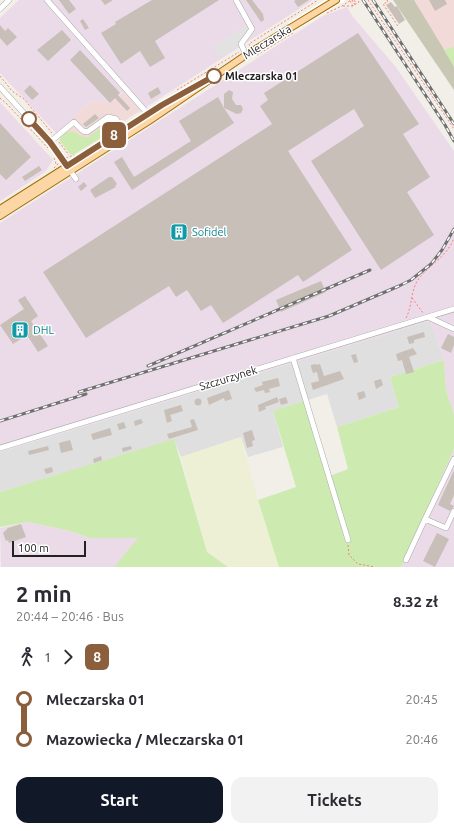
<!DOCTYPE html>
<meta charset="utf-8">
<style>
:root{--surface:#fff;--page:#f2f2f3;--text:#2b2b33;--muted:#7c7c81;--accent:#111827}
body{margin:0;font-family:Ubuntu,sans-serif;background:var(--page);color:var(--text);height:100vh;display:flex;flex-direction:column;font-size:15px;white-space:nowrap}
*{box-sizing:border-box;margin:0}
p{font-size:13px;color:var(--muted)}
.icon{flex:none;width:22px;height:22px;fill:none;stroke:currentColor;stroke-width:2;stroke-linecap:round;stroke-linejoin:round}
.map{position:relative;height:567px;overflow:hidden}
.sheet{display:flex;flex-direction:column;background:var(--surface);flex:1}
.sheet>*{flex:none}
.badge{padding:0 8px;border-radius:6px;font-size:14px;line-height:26px}
.scale{position:absolute;left:12px;bottom:10px;width:74px;box-sizing:border-box;padding-left:4px;border:2px solid #222;border-top:0;font-size:11px;line-height:14px;white-space:nowrap;color:#222;-webkit-text-stroke:3px #fff;paint-order:stroke}
.map>.badge{position:absolute;translate:-50% -50%;box-shadow:0 0 0 2px #fff}
.legs{display:flex;align-items:center;gap:6px;height:44px;padding:0 16px;font-size:13px}
.legs p{margin-inline-start:auto}
.headline{display:flex;align-items:center;justify-content:space-between;height:68px;padding:0 16px}
h1{font-size:22px;font-weight:700;line-height:30px}
.action{display:flex;gap:8px;margin-top:auto;padding:8px 16px}
.action a{flex:1;height:46px;border-radius:12px;background:var(--accent);color:#fff;font-size:16px;font-weight:700;line-height:46px;text-align:center}
.action a+a{background:var(--page);color:var(--text)}
ul{padding:0 16px;list-style:none}
li{display:flex;align-items:center;gap:14px;height:40px;font-size:15px}
li i{display:grid;place-items:center;width:6px;height:100%;margin:0 5px;background:currentColor}
li i::after{content:'';width:10px;height:10px;margin:-5px;border:3px solid;border-radius:50%;background:var(--surface)}
li p{margin-inline-start:auto}
li:first-child i{background:linear-gradient(#0000 50%,currentColor 0)}
li:last-child i{background:linear-gradient(currentColor 50%,#0000 0)}
.map>svg:first-child{display:block}
</style>
<div class="map">
<svg width="454" height="567" viewBox="0 0 454 567">
<rect width="100%" height="100%" fill="#f2efe9"/>
<!-- residential -->
<path fill="#e0dfdf" d="M430,321L444,360L390,377L399,407L337,427L327,394L273,411L283,447L248,457L241,437L181,457L174,440L0,492V452Z"/>
<!-- commercial -->
<path fill="#f2dad9" d="M414,0H454V67Z
M123,92L140,111L74,153L56,133L91,101L110,103Z"/>
<!-- industrial -->
<path fill="#ebdbe8" d="M19,0H313L140,111L122,92L110,103L91,101L56,133L0,73V18Z
M347,7L353,17L395,66L454,151V414L446,390L444,360L430,321L0,452V223L323,16Z
M0,102L53,160L45,172L0,201Z
M454,449V567H401Z
M28,522L66,530L90,538H139L114,567H1L0,528Z"/>
<!-- construction -->
<path fill="#c7c7b4" d="M393,0H414L454,66V90Z"/>
<!-- farmland -->
<path fill="#eef0d5" d="M241,437L258,500L279,567H228L207,553L181,457Z"/>
<!-- grass -->
<path fill="#cdebb0" d="M454,47V67L444,50Z
M107,123L115,125L117,128L73,155L70,154L59,140L64,133L72,131L83,137H88Z
M444,360L446,390L454,414V449L401,567H279L258,500L296,487L273,411L304,401L327,477L348,469L337,427L399,407L390,377Z
M174,439L207,552L228,567H114L138,538H90L66,530L28,522L0,527V492Z"/>
<!-- parking -->
<path fill="#e2e2e2" d="M248,24L255,35L220,58L213,47Z"/>
<!-- pier -->
<path fill="#fff" d="M325,0H346L293,32L288,23Z"/>
<!-- building -->
<path fill="#c7bfb8" d="M59,0H69L76,9L69,14Z
M101,0H113L105,5Z
M152,0H219L155,41L165,58L150,67L140,51L121,64L101,33L116,24L115,22Z
M246,0H252L263,14L264,20L261,22Z
M296,0H309L298,7L294,1Z
M429,0H445L447,4L435,11Z
M391,2L395,7L397,6L405,20L399,24L386,5Z
M83,19L89,28L85,30L80,21Z
M0,25L5,31L8,28L17,37L7,46L0,38Z
M62,30L71,40L48,61L37,50Z
M358,33L419,124L403,134L430,177L407,192L434,235L381,270L311,161L364,126L354,109L288,151L352,250L303,282L298,275L223,323L211,305L201,311L187,290L176,297L169,286L86,338L43,272L272,124L260,106L268,100L264,93Z
M80,50L120,93L118,95L130,108L127,111L115,98L110,103L70,60Z
M30,85L39,94L32,100L24,91Z
M158,87L161,93L151,99L148,93Z
M229,90L233,92L232,99L236,105H241L243,109L241,113L237,114L224,108L234,123L132,190L114,162L122,157L134,177L191,141L179,121L218,97L224,108V94Z
M95,114L99,118L86,127L83,124Z
M0,123L31,157L6,180L0,174Z
M39,166L42,170L25,181L22,177Z
M109,177H112L117,184L115,186L116,187L95,198L90,190Z
M84,182L87,186L81,191L78,187Z
M321,281L326,292L281,312L276,300Z
M25,296L38,316L31,321L48,346L38,352L27,335L13,344L0,325L24,309L18,300Z
M424,332L425,337L414,340V343L409,344L407,337Z
M448,334L454,337V345L451,353L441,348Z
M413,348L417,354L409,357L414,372L406,374L402,360L398,361L396,354Z
M356,354L358,362L354,363L351,355Z
M316,364V365L320,364L324,376L340,371L344,379L313,390L311,383L319,381L317,372L313,373L311,367V365Z
M278,378L280,386L269,389L270,392L265,393L264,390L256,392L254,388L263,385L262,382Z
M381,379L383,385L376,389L374,381Z
M229,390L232,399L225,401L224,398L209,405L207,398Z
M364,391L366,397L359,400L357,393Z
M277,397L279,402L265,407L266,409L259,412L258,405Z
M286,397L288,403L281,405L279,399Z
M194.5 402a3.5 3.5 0 1 1 7 0a3.5 3.5 0 1 1-7 0Z
M181,405L183,411L170,415L172,421L167,423L164,410Z
M141,419L143,423L135,426L134,421Z
M194,419L198,430L169,439L167,434L192,427L190,420Z
M124,422L126,428L119,430L117,424Z
M110,428L112,435L93,440L91,434Z
M252,430L255,440L252,441L253,446L247,448L243,433Z
M70,440L73,450L61,453L59,443Z
M48,446L49,450L29,455L28,451Z
M131,446L132,449L123,452L122,448Z
M101,456L102,460L94,463L93,459Z
M52,467L53,472L46,474L44,469Z
M454,470V495L450,504L454,506L450,511L438,505Z
M21,524L26,537L9,543L8,540L6,541L3,533L8,528Z
M437,533L449,539L435,567L423,561Z"/>
<g fill="none" stroke-linecap="round" stroke-linejoin="round">
<!-- minor casing -->
<g stroke="#a9a9a9" stroke-width="6">
<path id="minor" d="M47,0L148,114
M236,0L252,29L241,44L246,55
M0,9L9,0
M0,87L50,142L76,179
M50,142L74,122L83,131L87,132L108,117L116,119L125,132
M428,317L454,329
M293,358L348,540
M0,448L454,309
M454,459L425,519L446,528L454,511
M406,560L425,519"/>
</g>
<!-- major casing -->
<g stroke="#a06b00" stroke-width="8">
<path id="major" d="M0,209L178,96
M0,216L149,121L246,55L336,0"/>
</g>
<!-- path -->
<path stroke="#fa8072" stroke-width="1" stroke-dasharray="2 2" stroke-linecap="butt" d="M352,0L354,4L356,3L354,0
M368,0L454,129
M387,0L388,2L383,4L398,26
M350,1L353,6
M343,6H353L359,2L358,0
M327,13L342,6L351,0
M250,46L249,44L318,0
M257,55L293,33
M0,76L12,91L24,99L52,133
M177,90L239,52
M0,98L7,104L48,148
M59,142L69,155
M54,158L56,164
M66,158L74,155
M54,168L59,163
M412,298L423,313
M406,318C413,305 410,289 420,277C431,264 448,255 454,238
M348,545L349,555L358,564L375,567"/>
<!-- minor -->
<use href="#minor" stroke="#fff" stroke-width="5"/>
<!-- major -->
<use href="#major" stroke="#fcd6a4" stroke-width="6"/>
<!-- rail casing -->
<g stroke="#707070" stroke-width="3">
<path id="rail" d="M363,0L445,125L454,141
M373,0L454,124
M148,366L370,270
M79,392L329,316L399,286L411,280L431,264L442,250L454,229
M0,421L86,394"/>
</g>
<!-- rail -->
<use href="#rail" stroke="#fff" stroke-width="1.5" stroke-dasharray="4.5" stroke-linecap="butt"/>
</g>
<g fill="none" stroke-linecap="round" stroke-linejoin="round">
<!-- line-1 casing -->
<g stroke="#fff" stroke-width="9">
<path id="line-1" d="M29,119L50,142L67,166L162,105L214,76"/>
</g>
<!-- line-1 -->
<use href="#line-1" stroke="#8b5e3c" stroke-width="6"/>
</g>
<!-- icons -->
<defs>
<g id="building-square" transform="scale(0.9)"><rect x="-9" y="-9" width="18" height="18" rx="4" fill="#0f9aa8" stroke="#fff"/><path d="M-4-6H4V6H1V3H-1V6H-4ZM-2.5-4.3h1.7v1.8h-1.7ZM.8-4.3h1.7v1.8H.8ZM-2.5-1h1.7V.8h-1.7ZM.8-1h1.7V.8H.8Z" fill="#fff"/></g>
</defs>
<g fill-rule="evenodd">
<use href="#building-square" x="179" y="232"/>
<use href="#building-square" x="20" y="330"/>
</g>
<!-- markers -->
<g fill="#fff" stroke="#8b5e3c" stroke-width="2">
<circle cx="214" cy="76" r="7"/>
<circle cx="29" cy="119" r="7"/>
</g>
<g text-anchor="middle" stroke-width="3" stroke-linejoin="round" paint-order="stroke">
<!-- street labels -->
<g font-size="11" fill="#222" stroke="#fff">
<text transform="translate(267 42) rotate(-32)" y="4">Mleczarska</text>
<text transform="translate(228 378) rotate(-17)" y="4">Szczurzynek</text>
</g>
<!-- stop labels -->
<g font-size="11" font-weight="bold" fill="#222" stroke="#fff" text-anchor="start">
<text x="225" y="80">Mleczarska 01</text>
</g>
<!-- culture labels -->
<g font-size="11" fill="#0d838f" stroke="#fff" text-anchor="start">
<text x="192" y="236">Sofidel</text>
<text x="33" y="334">DHL</text>
</g>
</g>
</svg>
<div class="scale">100 m</div>
<b class="badge" style="left:114px;top:135px;background:#8b5e3c;color:#fff">8</b>
</div>
<section class="sheet">
<div class="headline"><div><h1>2 min</h1><p>20:44 – 20:46 · Bus</p></div><b>8.32 zł</b></div>
<div class="legs"><svg class="icon" aria-label="walk" viewBox="0 0 24 24"><circle cx="13" cy="4" r="2"/><path d="M13 8l-2 6 4 7M11 14l-3 7M7 12l3-4h3l4 4"/></svg>1<svg class="icon" aria-label="forward" viewBox="0 0 24 24"><path d="M9 5l7 7-7 7"/></svg><b class="badge" style="background:#8b5e3c;color:#fff">8</b></div>
<ul>
<li><i style="color:#8b5e3c"></i><b>Mleczarska 01</b><p>20:45</p></li>
<li><i style="color:#8b5e3c"></i><b>Mazowiecka / Mleczarska 01</b><p>20:46</p></li>
</ul>
<div class="action"><a>Start</a><a>Tickets</a></div>
</section>
